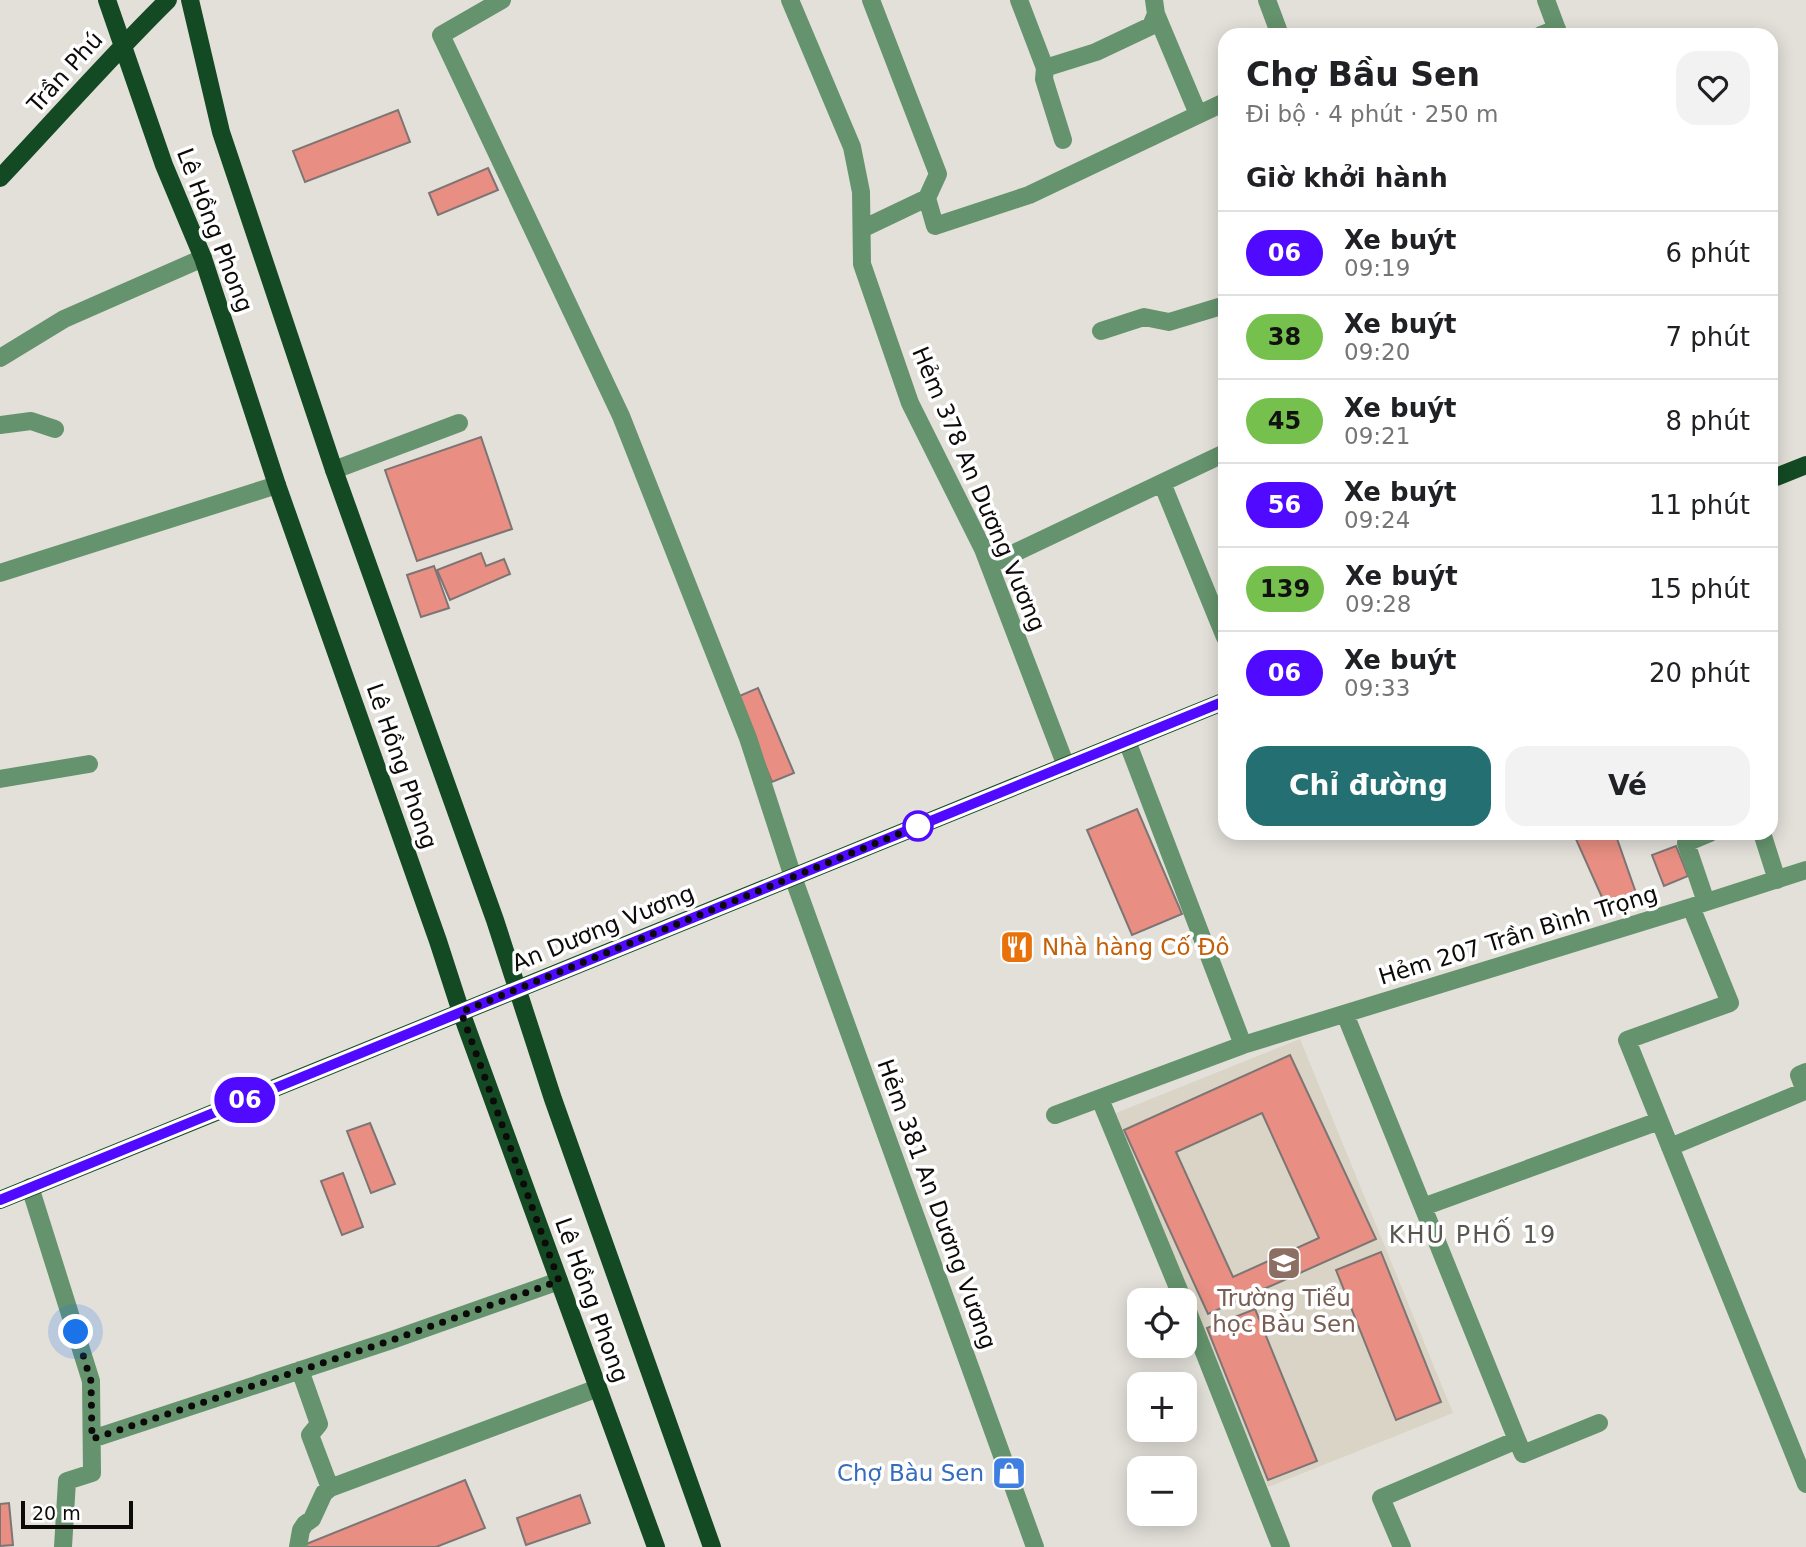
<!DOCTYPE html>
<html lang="vi">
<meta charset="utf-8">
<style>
:root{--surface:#fff;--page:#f2f2f2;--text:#202124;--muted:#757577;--line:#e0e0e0;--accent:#236f72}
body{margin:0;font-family:"DejaVu Sans",sans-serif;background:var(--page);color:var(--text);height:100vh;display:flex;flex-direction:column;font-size:26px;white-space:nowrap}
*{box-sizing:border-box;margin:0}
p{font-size:23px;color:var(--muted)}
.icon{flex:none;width:38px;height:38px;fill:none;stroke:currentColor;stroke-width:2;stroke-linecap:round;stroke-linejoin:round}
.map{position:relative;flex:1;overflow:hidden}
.side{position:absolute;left:1218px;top:28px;width:560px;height:812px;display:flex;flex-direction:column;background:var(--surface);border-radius:21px;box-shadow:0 4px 18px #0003}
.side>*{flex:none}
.badge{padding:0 14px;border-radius:23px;font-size:24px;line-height:46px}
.fabs{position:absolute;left:1127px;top:1288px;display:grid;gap:14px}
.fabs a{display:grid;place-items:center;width:70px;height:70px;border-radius:14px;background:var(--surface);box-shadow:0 4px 18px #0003;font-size:35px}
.scale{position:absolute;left:21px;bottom:18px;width:112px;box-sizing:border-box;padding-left:7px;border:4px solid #0c0b09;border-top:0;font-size:19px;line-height:24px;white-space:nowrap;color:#0c0b09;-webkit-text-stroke:5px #fff;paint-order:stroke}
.you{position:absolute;width:35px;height:35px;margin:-18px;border:5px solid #fff;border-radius:50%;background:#1a73e8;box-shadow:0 0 0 10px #1a73e833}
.map>.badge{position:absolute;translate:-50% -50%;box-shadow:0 0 0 4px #fff}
h2{padding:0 28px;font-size:26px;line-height:63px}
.round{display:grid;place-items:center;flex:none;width:74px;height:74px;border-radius:21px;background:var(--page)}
.summary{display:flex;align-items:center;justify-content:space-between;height:119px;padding:0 28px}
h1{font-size:33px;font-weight:800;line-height:52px}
.primary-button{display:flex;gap:14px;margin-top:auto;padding:14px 28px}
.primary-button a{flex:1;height:80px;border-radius:21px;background:var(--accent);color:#fff;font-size:28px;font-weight:800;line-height:80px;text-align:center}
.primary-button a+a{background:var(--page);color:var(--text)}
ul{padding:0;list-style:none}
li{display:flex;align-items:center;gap:21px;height:84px;padding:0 28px;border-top:2px solid var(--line)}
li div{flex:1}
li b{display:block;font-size:26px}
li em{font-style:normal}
li .badge{min-width:77px;font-weight:700;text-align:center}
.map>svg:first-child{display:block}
</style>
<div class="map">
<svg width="1806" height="1547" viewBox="0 0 1806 1547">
<rect width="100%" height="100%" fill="#e3e0da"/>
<!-- built -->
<path fill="#dad4c6" d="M1300,1039L1453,1413L1268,1487L1116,1113Z"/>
<!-- building -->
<path fill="#e88e82" stroke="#7d7574" stroke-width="2" fill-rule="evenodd" d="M398,110L410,142L305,182L293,151Z
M488,168L498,190L438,215L429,193Z
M481,437L512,529L417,561L385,470Z
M481,553L486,566L504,559L510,574L450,600L437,570Z
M434,566L449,608L421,617L407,575Z
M758,688L794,773L772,782L737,697Z
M1137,809L1182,914L1132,935L1087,830Z
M1582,833H1615L1636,893L1605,904L1575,837Z
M1676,846L1688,876L1664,886L1652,855Z
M1290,1055L1376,1239L1208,1314L1124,1130ZM1262,1113L1319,1238L1233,1277L1176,1152Z
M370,1123L395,1184L371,1193L347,1131Z
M343,1173L363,1227L342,1235L321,1181Z
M1381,1252L1441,1402L1396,1420L1336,1270Z
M1255,1309L1317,1461L1268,1480L1207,1328Z
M465,1480L485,1528L436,1547H299Z
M580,1495L590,1523L526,1545L517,1518Z
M9,1503L13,1545L0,1546V1504Z"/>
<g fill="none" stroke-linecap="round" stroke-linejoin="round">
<!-- minor -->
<path stroke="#65936d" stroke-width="18" d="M502,0L441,35L621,416L748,738L793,877L1035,1547
M790,0L852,147L861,192L862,264L910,403L983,549L1066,766
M1019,0L1045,68L1044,79L1063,140
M1267,0L1280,35
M1546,0L1559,35
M1156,14L1198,114
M1541,35L1557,29
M1045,68L1096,52L1151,26L1156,14L1154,0
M927,198L935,226L1029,195L1225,102
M862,229L927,198L938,174L871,0
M1101,331L1144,317L1169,322L1225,305
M0,358L64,319L203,258
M0,425L31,421L55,429
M334,470L459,423
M1162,483L1225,637
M989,565L1225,453
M0,573L277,485
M0,779L89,764
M1762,833L1777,880
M1706,902L1686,843L1710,833
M1691,907L1730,1003L1627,1040L1806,1484
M1345,1014L1423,1207
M1243,1045L1691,907L1806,870
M1100,1099L1183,1300
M1055,1115L1243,1045L1127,741
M1670,1147L1805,1091L1799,1075L1806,1072
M30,1187L91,1381L92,1473L67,1481L63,1547
M1185,1304L1281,1547
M300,1370L319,1424L310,1435L330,1488
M92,1439L392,1340L559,1281
M1517,1440L1523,1454L1599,1423
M298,1547L301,1530L305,1524L312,1519L324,1493L330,1488L598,1388
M1402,1547L1381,1498L1517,1440L1423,1207L1659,1121"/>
<!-- major -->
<path stroke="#134a23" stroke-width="18" d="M107,0L164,165L203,258L277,485L438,941L461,1012L656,1547
M190,0L221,132L334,470L495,920L553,1099L712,1547
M0,178C56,119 110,57 168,0
M1771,479L1806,465
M0,1200L1225,701"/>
</g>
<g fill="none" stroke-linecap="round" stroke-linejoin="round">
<!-- line casing -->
<g stroke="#fff" stroke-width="16">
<path id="line" d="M0,1200L1225,701"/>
</g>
<!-- line -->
<use href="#line" stroke="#4f0aff" stroke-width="10"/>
<!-- walk -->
<path stroke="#0c0b09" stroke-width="7" stroke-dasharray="0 12.6" d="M76,1332L91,1381L92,1439L392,1340L559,1281L461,1012L918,826"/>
</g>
<!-- icons -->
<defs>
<g id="restaurant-square" transform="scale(1.75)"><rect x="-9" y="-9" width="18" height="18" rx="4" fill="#e8710a" stroke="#fff"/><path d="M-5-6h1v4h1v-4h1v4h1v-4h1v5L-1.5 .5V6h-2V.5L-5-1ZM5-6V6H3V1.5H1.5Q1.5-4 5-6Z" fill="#fff"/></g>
<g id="school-square" transform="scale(1.75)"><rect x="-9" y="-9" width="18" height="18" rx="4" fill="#8d6e63" stroke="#fff"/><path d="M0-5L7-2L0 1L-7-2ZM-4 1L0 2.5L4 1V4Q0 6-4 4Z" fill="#fff"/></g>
<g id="shop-square" transform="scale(1.75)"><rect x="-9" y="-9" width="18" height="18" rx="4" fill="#3f7fe0" stroke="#fff"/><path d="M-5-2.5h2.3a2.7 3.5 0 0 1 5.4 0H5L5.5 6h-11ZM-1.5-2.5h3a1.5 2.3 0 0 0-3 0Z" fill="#fff"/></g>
</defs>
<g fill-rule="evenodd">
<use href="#restaurant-square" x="1017" y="947"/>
<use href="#school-square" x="1284" y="1263"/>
<use href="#shop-square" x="1009" y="1473"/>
</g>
<!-- markers -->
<circle fill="#fff" stroke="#4f0aff" stroke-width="3.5" cx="918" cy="826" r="14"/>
<g text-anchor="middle" stroke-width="7" stroke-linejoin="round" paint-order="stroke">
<!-- street labels -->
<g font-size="23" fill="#0c0b09" stroke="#fff">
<text transform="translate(65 72) rotate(-48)" y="8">Trần Phú</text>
<text transform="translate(215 230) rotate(69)" y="8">Lê Hồng Phong</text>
<text transform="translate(979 489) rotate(67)" y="8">Hẻm 378 An Dương Vương</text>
<text transform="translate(402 766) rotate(71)" y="8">Lê Hồng Phong</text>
<text transform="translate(603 928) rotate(-22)" y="8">An Dương Vương</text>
<text transform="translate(1518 935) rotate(-17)" y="8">Hẻm 207 Trần Bình Trọng</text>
<text transform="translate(937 1204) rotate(70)" y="8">Hẻm 381 An Dương Vương</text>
<text transform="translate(592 1300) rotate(70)" y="8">Lê Hồng Phong</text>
</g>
<!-- food labels -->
<g font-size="23" fill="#c56008" stroke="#fff" text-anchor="start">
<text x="1042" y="955">Nhà hàng Cố Đô</text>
</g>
<!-- education labels -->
<g font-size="23" fill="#785e54" stroke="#fff">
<text x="1284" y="1306">Trường Tiểu<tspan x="1284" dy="26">học Bàu Sen</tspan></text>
</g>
<!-- shop labels -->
<g font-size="23" fill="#366cbe" stroke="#fff" text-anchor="end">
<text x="984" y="1481">Chợ Bàu Sen</text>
</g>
<!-- neighbourhood labels -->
<g font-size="24" letter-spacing="2" fill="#585650" stroke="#fff">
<text x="1473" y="1243">KHU PHỐ 19</text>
</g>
</g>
</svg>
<div class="fabs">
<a><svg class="icon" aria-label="locate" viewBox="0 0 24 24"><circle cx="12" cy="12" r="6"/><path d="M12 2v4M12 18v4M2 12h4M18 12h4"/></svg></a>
<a>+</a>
<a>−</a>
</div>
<div class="scale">20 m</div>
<div class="you" style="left:76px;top:1332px"></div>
<b class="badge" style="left:245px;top:1100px;background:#4f0aff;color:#fff">06</b>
<section class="side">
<div class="summary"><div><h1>Chợ Bầu Sen</h1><p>Đi bộ · 4 phút · 250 m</p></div><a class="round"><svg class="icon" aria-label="heart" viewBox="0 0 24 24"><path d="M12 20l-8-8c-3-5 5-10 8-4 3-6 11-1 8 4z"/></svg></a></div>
<h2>Giờ khởi hành</h2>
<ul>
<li><span class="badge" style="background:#4f0aff;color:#fff">06</span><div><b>Xe buýt</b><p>09:19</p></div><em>6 phút</em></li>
<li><span class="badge" style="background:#76c04d;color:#111">38</span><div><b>Xe buýt</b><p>09:20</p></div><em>7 phút</em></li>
<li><span class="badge" style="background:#76c04d;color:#111">45</span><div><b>Xe buýt</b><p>09:21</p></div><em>8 phút</em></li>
<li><span class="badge" style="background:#4f0aff;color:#fff">56</span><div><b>Xe buýt</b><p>09:24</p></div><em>11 phút</em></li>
<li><span class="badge" style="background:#76c04d;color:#111">139</span><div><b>Xe buýt</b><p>09:28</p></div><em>15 phút</em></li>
<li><span class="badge" style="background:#4f0aff;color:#fff">06</span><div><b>Xe buýt</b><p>09:33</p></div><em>20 phút</em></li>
</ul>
<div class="primary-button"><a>Chỉ đường</a><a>Vé</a></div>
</section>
</div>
